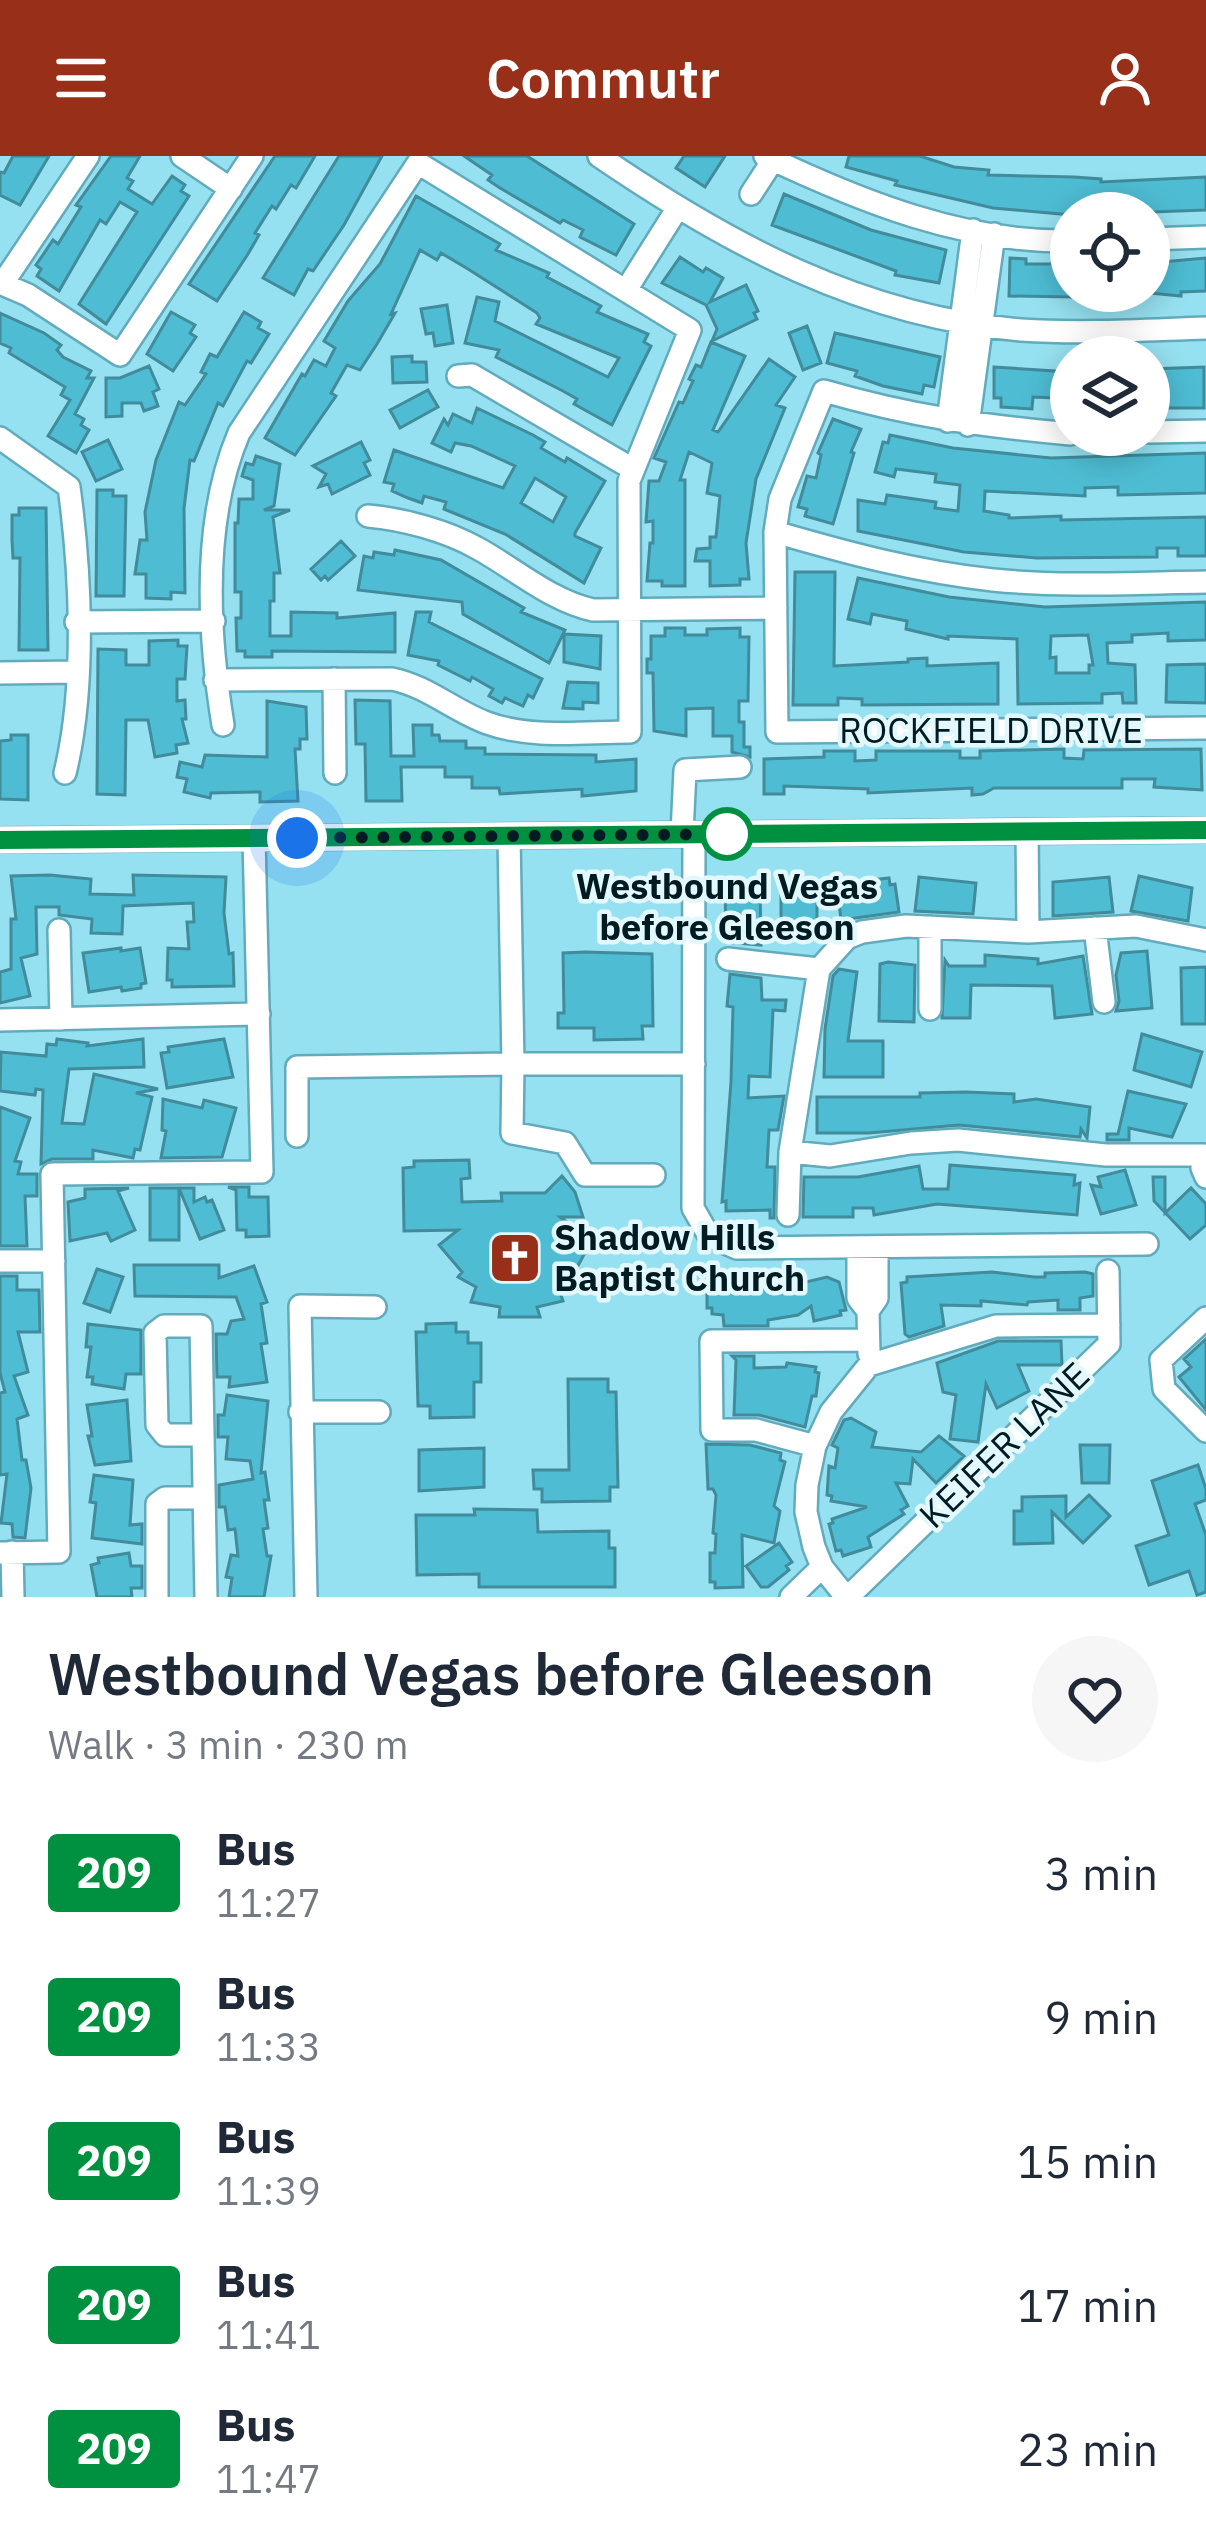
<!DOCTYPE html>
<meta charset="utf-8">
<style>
:root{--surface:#fff;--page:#f6f6f7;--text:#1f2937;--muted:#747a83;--accent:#982f19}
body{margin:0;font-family:"IBM Plex Sans",sans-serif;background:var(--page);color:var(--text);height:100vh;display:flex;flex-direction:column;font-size:45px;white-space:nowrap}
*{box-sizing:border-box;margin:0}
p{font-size:39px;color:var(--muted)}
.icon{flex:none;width:66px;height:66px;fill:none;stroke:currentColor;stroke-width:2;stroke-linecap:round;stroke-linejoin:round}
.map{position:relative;height:1441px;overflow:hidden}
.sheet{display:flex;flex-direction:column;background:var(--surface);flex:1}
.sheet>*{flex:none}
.badge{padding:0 24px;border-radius:9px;font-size:42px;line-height:78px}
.fabs{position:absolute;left:1050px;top:36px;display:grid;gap:24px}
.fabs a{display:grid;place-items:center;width:120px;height:120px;border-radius:50%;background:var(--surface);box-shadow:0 6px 30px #0003;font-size:60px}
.you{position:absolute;width:60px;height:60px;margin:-30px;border:9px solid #fff;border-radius:50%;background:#1a73e8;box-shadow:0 0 0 18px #1a73e833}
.map>.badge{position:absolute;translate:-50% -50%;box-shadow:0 0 0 6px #fff}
.round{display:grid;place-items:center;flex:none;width:126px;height:126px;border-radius:63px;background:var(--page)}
.overview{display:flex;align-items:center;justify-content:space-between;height:204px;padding:0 48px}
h1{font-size:57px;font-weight:600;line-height:90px}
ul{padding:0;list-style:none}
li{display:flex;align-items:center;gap:36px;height:144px;padding:0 48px}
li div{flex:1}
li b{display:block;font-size:45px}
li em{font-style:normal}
li .badge{min-width:132px;font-weight:700;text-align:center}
header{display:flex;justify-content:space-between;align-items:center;height:156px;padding:0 48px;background:var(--accent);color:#fff;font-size:54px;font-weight:600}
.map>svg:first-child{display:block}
</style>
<header><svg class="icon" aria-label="menu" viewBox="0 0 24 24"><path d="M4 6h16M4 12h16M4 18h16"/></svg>Commutr<svg class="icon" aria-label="person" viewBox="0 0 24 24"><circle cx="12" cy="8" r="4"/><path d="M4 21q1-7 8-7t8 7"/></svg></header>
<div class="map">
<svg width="1206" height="1441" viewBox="0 0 1206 1441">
<rect width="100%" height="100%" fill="#96e1f1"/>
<!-- building -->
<path fill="#4ebdd4" stroke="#418b9b" stroke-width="3" fill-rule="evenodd" d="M13,0H49L20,49L0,39V16L4,17Z
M111,0H140L127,22L133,25L128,33L152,48L172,20L185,29L181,35L189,40L106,168L79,148L137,56L120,46L106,68L100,64L59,135L37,120L41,113L36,109L53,84L58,88L81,51L76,49Z
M275,0H315L296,32L291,29L276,53L272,50L255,77L259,79L248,98L217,145L189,128Z
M339,0H382L344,69L313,115L308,113L294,139L263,122Z
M464,0H527L634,68L616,99L580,81L583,74L563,64L560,67L500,32L488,24L492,19Z
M684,0H725L705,31L676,12Z
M849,0H920L954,11L989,14L988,19L1074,21L1101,23V26L1206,21V54L1071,59L993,52L895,29L897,25L846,11Z
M784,38L871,74L946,94L939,127L895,119L896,115L772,69Z
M416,40L500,88L496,94L549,117L547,121L601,150L597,156L648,178L644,186L651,190L612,269L574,248L577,243L563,235L496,201L499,194L465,187L477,141L499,146L495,165L608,221L619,202L536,168L540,162L537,157L468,113L441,97L437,104L420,94L391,158L395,157L377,188L360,214L347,209L331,237L336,240L295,299L265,282L302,218L305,220L314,204L326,210L335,192L324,185L348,145L380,108Z
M680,101L703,116L706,112L723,122L710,146L746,129L758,155L754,157L757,163L712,185L717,173L706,149L662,127Z
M1010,102L1026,103V108H1071V141L1009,140Z
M1206,102V135L1181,136V140L1149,137V107Z
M447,149L453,187L435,190L433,177L426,178L421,153Z
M171,156L195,169L190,177L196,181L173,215L147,198Z
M244,156L261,166L258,172L269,178L251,207L247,205L223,250L218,247L194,305L190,304L184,352L185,437L171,436V443L146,442V418H135L140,384H147L145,356L156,304L179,246L185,249L206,218L201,216L210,198L217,201Z
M0,157L44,177L61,189L57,194L63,201L91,215L87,222H94L75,258L84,263L81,269L89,274L76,297L48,280L70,244L61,239L65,231L9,197L11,192L0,187Z
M807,170L821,207L803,214L789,177Z
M835,177L940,201L934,231L924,229L922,238L883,230L855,220L857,215L827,207Z
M711,186L745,200L713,274L718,276L769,203L795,221L776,249L785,252L756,323L746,387L749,423H740V429L710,430V405H695L697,393L710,392V381H716L720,340L707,337L712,307L689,296L680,324H685V430H662V425H647L650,387H653V365L646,366L649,325H659L666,306L654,302L679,246L683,247L693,225L689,223L696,209L701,211Z
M412,200V206H426L427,226L393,227L392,201Z
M149,210L159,233L153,236L158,250L144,255L141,247H122V260L106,261V222H120Z
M994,211L1070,216L1069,255L1056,254V242L1033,241L1032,253L1001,251V242H994Z
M1204,211V252H1164L1163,246L1149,247V213Z
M428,234L438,251L400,272L390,254Z
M477,252L533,279L545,286L541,292L565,306L567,302L605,325L575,377V380L601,392L584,427L505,378L444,353L446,346L424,340L422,347L408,342L392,335L394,328L384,326L394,294L503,332L515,310L471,290L455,287L451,296L432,287L444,263L448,269L453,258L472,267ZM535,322L566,341L553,366L521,347Z
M833,263L861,273L851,296L854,297L833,368L805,360L807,353L798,351L807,320L816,322L821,299L818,297Z
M890,279L953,292L1051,302L1206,297V337L1118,339V331L1085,332V340L985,335L984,355L1009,359V362L1061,360V364L1206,361V400H1178V392H1157V401L1037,402L964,396L858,375V344L885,348L887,339L936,346L935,352L958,355L960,329L935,326L936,318L896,313L894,321L875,316L883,286L888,287Z
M108,284L122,313L96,325L82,296Z
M361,286L370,304L364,307L370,319L332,338L328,328L319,331L326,318L313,310Z
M256,300L280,308L274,350L264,354H290L273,361L280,417H274V445H270V480H291V456L337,457V462L395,457V496L272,495V501H245V495H237L236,462H241V436H235V367H238L239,343H253V324L242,320L246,307L253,309Z
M97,334H113V340H126L124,440H96Z
M19,352H46L48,494H19L20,402H13L12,384V359H19Z
M341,385L355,400L328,424L325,420L321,424L311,413Z
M395,394L441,404L524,452L521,456L565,474L549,507L463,458L462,446L358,434L364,400L373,402L374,396L394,399Z
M795,416H835L834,510L908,506V503L927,502V510L998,507V548L862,549V543L838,542V549H793Z
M858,422L949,441L1045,451L1206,446V484L1168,485V477L1132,479V486L1107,487L1108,507L1135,509L1136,547H1123L1122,537L1102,538V547L1018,548L1017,483L948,480V483L906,473L907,465L872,458L870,468L848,463ZM1088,479L1093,509H1089V517H1056V501L1050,502L1051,480Z
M416,456H431L429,466L542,523L533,542L528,539L523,550L505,542L502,547L489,540L493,533L472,521L470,525L438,509L439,505L408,499Z
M665,472H685V479H707V473L740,472V481H749L748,545H739V566H744V591H750V601L732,596V580H713V552L686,553V580L654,575L653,517H647V503H651V480H665Z
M564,478L601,480L600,513L564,506Z
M178,484V490H187L185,523H177V545L185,544L186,563H182L188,587L176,589L177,597L155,601L148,564H126L125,639L97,638L98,493L126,494V509H149V485Z
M1206,508V547L1166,546L1167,509Z
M568,526L598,527V547L583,546V553L563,552Z
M355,544L390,545L391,600H414L413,569H432V579H439L440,585H466V592H485V598L596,599V606L636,603V635L582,640V633L500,638L499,632H472V621H445V611H401L402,645H366L365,588H356Z
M267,545L306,551L307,583H300V593H295L298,645L260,646V636L211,637L210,642L184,636L187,623L177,621L180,606L202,611L205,599L267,601Z
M11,579H28V644L0,643V585L11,584Z
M1064,593V602L1083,603L1084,594L1201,593L1202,634L1154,631L1155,623H1122V632H994L983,638L972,639V632L868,637V633L784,630V638H764V603L824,601V595H855V605L876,604V595H960V602H980V595Z
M50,719L91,723L90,738L134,739L133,719L226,721L224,757L229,798L233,797L234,830L172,831V824H167L168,792L189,793L187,766H194L193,747L123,750L122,778L91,777L92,763L59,759V751H36L37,798L21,802L30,840L0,847V816L11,813V763H16L11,720Z
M1139,720L1192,732L1188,765L1131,755Z
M919,721L976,727L973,758L915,755Z
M1109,721L1113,756L1053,760V726Z
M889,722L890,729L895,728L899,756L841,764L837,728Z
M781,724H817V783H781Z
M760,728L761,789L726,786L725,729Z
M121,792V795L140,792L146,827L141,828V832L122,835L121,831L89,836L83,797Z
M1147,795L1152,852L1116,855L1119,845L1116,819L1121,797Z
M585,796L652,798L653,870H642L643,883L594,884V872H558V857H564L563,797Z
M985,799L1038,803V808L1083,800L1092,858L1055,862L1052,830L971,829L970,862H942L945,804L949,810H985Z
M888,806L915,809L914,866L879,865L880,808Z
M1206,811V868H1182L1181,812Z
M839,813L857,816L848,885H883V921H824L825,873L833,820Z
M730,818L761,822L762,844H786L785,855L773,854L770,921L749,920L748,942L784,940L778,974H769L767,1011H775L774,1062H770V1054L726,1055V1045L722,1046L731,926L733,851L727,850Z
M1142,878L1202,896L1191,931L1134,914Z
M57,883L88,887L87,890L143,883L144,911L69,913L62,967L84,968L94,918L158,933L136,937L152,941L140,994L135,993L133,1002L93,994V1003H52L41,1008L43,934L36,933L35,939L0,935L1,896L46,900L47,888L56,889Z
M224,883L233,921L167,932L161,897L169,896L168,891Z
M1128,935L1186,948L1172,981L1129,972V984H1107V978H1118Z
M966,936L1014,938V946L1036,943L1090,951L1087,982L1081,973L1080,981L959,969L869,977H817V941H920V937Z
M163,943L202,952L204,944L236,952L222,1001L161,1002L166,975L162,974Z
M0,951L30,962L15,1005L21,1006L18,1018H37V1040H25L27,1090H0Z
M469,1004L470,1022L461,1023L462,1046L502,1045L501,1037H545L562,1020L575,1036L583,1061H560L592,1084L574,1117L557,1129L563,1145L537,1151L540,1161H499L500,1151L471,1146L476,1131L458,1121L462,1116L439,1089L458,1074L404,1075L403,1012L414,1011V1005Z
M950,1009L1075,1019L1074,1029L1080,1027L1077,1059L937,1048L874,1059L873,1052H853V1061H803L804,1021H858L919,1010L923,1033H948Z
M1125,1014L1136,1049L1101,1058L1091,1029L1101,1031L1098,1021Z
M1153,1021H1165V1057L1191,1032L1206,1048V1069L1190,1083L1154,1045Z
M228,1031H249V1041H268L269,1080L246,1081V1074H237L236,1034Z
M129,1032L118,1035L135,1074L111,1085L107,1077L70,1085L68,1046L85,1042V1033Z
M150,1032H179V1084H150Z
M179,1032H194V1046L205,1041L207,1046L212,1044L224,1074L200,1083Z
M134,1109H219V1122L254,1110L267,1146L261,1148L267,1187L261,1188L267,1226L229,1231L230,1221H217L216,1178H227L231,1165L244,1163L236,1141L135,1140Z
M97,1113L123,1121L110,1156L84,1147Z
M992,1116L1034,1121H1045V1117L1085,1116L1093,1118V1140L1080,1142V1154H1058V1144L1028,1146L1027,1149L981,1145V1150L941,1149L944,1170L909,1181L905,1178L901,1127L907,1126V1121Z
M712,1119L769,1125L801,1119L802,1127L827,1121L839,1126L846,1154L840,1155L841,1159L814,1165L811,1150L798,1159L768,1164V1170H724L723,1159L712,1158V1152H707V1124H712Z
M0,1120H17V1134H39L40,1176H18L28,1216L14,1220L28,1259L17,1263L22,1304H26L31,1332L25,1382L13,1381L12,1368L1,1367L7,1318L0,1319V1237L5,1236L0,1217Z
M456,1167V1176H468V1187H481V1226H474V1261L430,1262V1250H418L416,1176H426V1168Z
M88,1168L141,1174V1218H126L124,1233L92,1228L93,1221H87L91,1191H86Z
M1206,1183V1254L1179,1221L1191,1211L1184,1203Z
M998,1185H1061L1062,1209H1018L1029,1235L997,1252L986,1228L978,1286L950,1283L956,1239L943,1236L937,1207Z
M732,1200H754V1212L786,1211L787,1207L816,1211L815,1216L819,1217L816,1240H812L805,1271L759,1259H734L736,1204Z
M568,1223H608V1236H616L618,1331H610V1345L542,1346V1333H534L533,1314H569Z
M227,1239L268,1245L261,1317L265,1316L269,1344H264L268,1372L263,1373L267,1400H271L264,1441H229L232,1422L226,1421L231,1399L238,1400L235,1373L228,1374L225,1351H219V1329L253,1323L250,1305L226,1303L228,1281H218V1259H224Z
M127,1244L131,1305L95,1309L88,1280H92L87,1249Z
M851,1262L876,1276L872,1291L921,1296L939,1280L964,1300L936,1327L913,1303L910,1328L896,1327L908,1350L901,1354L904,1358L868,1381L871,1391L843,1400L841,1394L836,1395L829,1368L833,1367L832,1363L867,1351L831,1345L832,1340L827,1339L829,1310L835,1312L838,1292L832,1289L844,1264Z
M706,1288L750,1289L781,1297L780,1304L785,1306L774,1350L780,1355L774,1387L742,1379L743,1431L715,1432V1426H710V1397H715L716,1378L713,1377L716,1339L713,1333H708Z
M1080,1289H1110L1109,1327H1082Z
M484,1292V1331L419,1335V1294Z
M1198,1309L1206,1333V1344L1195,1348L1206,1379V1436L1197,1439L1189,1415L1149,1429L1136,1390L1169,1379L1152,1325Z
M94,1319L133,1324L130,1369L142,1368V1388L92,1382L96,1347L90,1346Z
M1089,1339L1110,1360L1083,1387L1052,1356L1053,1387L1014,1388V1355H1022V1341L1066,1340V1361Z
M474,1353L537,1354L538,1376L609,1375V1392H615V1431H479V1418L417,1419L416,1359H475Z
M779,1387L792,1406L786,1410L789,1414L768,1431H761L746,1410Z
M129,1397L131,1410H142V1432H131L132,1441H97L91,1409L99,1407L98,1402Z"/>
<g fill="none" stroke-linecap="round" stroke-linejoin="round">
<!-- minor casing -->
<g stroke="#62abbc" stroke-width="26">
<path id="minor" d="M182,0L231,33
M599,0C728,88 862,161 1021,174C1083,178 1144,174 1206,172
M765,0C860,45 964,87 1071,85
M751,38L773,4
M1149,83L1206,81
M0,127L28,139L120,199L252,0
M3,127L88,0
M626,134L677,53
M458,220L472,219L631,312
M948,265L973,74
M968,269L994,78
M1149,276L1206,275
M1071,278C982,270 910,260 824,235L780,343L775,376L777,576L1206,572
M0,282L69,331C81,418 86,531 65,617
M368,360C403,363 447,375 477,392C514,412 551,445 593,454L776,452
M775,376C847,397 918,416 993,424C1063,431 1135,427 1206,426
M76,466L214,465
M0,517L77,516
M334,523L335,617
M215,524L392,523C427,530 454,555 487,567C531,583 583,576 630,576L629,325L690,174L418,7L239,277C202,364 208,477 223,569
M1027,675L1028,776
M682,678L685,614L740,611
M694,678L693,1052L709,1080L737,1092L1147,1088
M1095,772L1104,846
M59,774L61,863
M728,803L819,813L847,782L862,776L906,770L1028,776L1136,770L1206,784
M930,853V771
M0,864L259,858
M297,980V911L513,908L509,680
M790,996L830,1000L911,987L958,984L1106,999H1204L1202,1012L1206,1021
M654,1019H585L565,987L512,977L513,908H694
M788,1059L790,996L819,813
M858,1091V1142L868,1155L869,1198
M0,1105H54
M868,1155L877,1142V1091
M1206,1162L1161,1204L1164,1233L1206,1275
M300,1256H379
M203,1279H165L157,1269L155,1177L164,1170H201L206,1441
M815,1290L756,1274H712L711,1185L868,1184
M12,1396L13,1441
M0,1397L59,1396L52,1018L262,1016L254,682
M157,1441V1348L165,1342H204
M306,1441L300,1150L375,1151
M791,1441L822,1411
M846,1441L822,1411L814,1391L806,1356L807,1329L815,1290L831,1256L869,1209L996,1170L1109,1169
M848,1441L1109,1188L1108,1115"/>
</g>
<!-- major casing -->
<g stroke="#62abbc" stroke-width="28">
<path id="major" d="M0,684L1206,674"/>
</g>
<!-- minor -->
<use href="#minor" stroke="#fff" stroke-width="21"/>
<!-- major -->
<use href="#major" stroke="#fff" stroke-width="24"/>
</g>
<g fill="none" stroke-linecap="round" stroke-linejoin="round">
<!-- line casing -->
<g stroke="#fff" stroke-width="27">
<path id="line" d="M0,684L1206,674"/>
</g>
<!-- line -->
<use href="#line" stroke="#009140" stroke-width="18"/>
<!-- walk -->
<path stroke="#001c22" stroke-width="12" stroke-dasharray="0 21.6" d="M297,682L741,678H727"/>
</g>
<!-- icons -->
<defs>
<g id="church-square" transform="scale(2.7)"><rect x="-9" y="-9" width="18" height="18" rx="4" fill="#982f19" stroke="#e3f8fd"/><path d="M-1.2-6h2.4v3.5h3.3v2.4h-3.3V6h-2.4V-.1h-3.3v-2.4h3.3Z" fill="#fff"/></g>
</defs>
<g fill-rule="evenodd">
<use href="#church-square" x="515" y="1102"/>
</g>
<!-- markers -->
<circle fill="#fff" stroke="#009140" stroke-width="6" cx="727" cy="678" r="24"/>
<g text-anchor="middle" stroke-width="9" stroke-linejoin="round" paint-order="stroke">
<!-- street labels -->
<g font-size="36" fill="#001c22" stroke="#e3f8fd">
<text x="991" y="587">ROCKFIELD DRIVE</text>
<text transform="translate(1004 1289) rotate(-44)" y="13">KEIFER LANE</text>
</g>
<!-- stop labels -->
<g font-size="36" font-weight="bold" fill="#001c22" stroke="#e3f8fd">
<text x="727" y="743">Westbound Vegas<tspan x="727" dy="41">before Gleeson</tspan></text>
</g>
<!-- poi labels -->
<g font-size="36" font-weight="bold" fill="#001c22" stroke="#e3f8fd" text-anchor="start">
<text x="554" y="1094">Shadow Hills<tspan x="554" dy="41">Baptist Church</tspan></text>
</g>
</g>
</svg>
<div class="fabs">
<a><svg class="icon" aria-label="locate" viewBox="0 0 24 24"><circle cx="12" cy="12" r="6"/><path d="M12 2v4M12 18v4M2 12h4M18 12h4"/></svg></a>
<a><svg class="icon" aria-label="layers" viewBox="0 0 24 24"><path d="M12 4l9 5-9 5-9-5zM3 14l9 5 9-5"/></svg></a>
</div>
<div class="you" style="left:297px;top:682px"></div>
</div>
<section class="sheet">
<div class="overview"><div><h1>Westbound Vegas before Gleeson</h1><p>Walk · 3 min · 230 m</p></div><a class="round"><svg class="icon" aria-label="heart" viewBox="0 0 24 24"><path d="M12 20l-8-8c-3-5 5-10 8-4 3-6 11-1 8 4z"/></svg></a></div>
<ul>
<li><span class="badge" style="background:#009140;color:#fff">209</span><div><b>Bus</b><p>11:27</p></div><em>3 min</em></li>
<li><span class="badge" style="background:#009140;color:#fff">209</span><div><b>Bus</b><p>11:33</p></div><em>9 min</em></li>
<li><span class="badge" style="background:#009140;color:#fff">209</span><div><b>Bus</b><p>11:39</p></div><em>15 min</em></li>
<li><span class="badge" style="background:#009140;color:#fff">209</span><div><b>Bus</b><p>11:41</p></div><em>17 min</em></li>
<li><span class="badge" style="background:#009140;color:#fff">209</span><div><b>Bus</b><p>11:47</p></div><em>23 min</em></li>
</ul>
</section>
